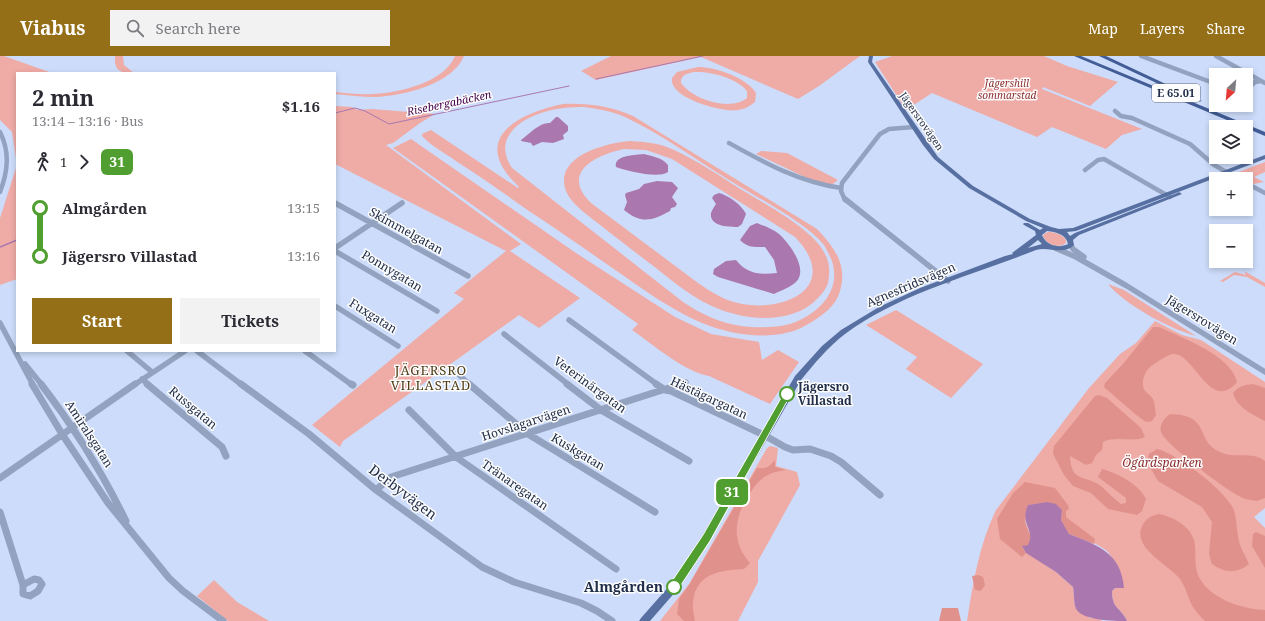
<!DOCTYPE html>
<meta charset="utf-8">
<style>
:root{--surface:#fff;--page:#f2f2f3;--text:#2b2b33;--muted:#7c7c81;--accent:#946f17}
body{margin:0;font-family:"Noto Serif",serif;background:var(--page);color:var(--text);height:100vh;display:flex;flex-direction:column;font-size:15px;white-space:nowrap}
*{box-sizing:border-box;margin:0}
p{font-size:13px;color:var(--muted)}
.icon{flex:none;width:22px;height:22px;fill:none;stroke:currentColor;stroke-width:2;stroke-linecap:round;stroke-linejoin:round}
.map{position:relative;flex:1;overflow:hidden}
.drawer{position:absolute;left:16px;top:16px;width:320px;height:280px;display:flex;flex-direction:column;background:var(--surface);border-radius:0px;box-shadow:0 2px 6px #0003}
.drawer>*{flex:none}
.badge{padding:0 8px;border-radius:6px;font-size:14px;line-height:26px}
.needle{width:26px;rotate:206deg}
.tools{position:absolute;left:1209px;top:12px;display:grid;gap:8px}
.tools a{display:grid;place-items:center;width:44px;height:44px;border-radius:0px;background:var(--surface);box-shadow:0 2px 6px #0003;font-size:20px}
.map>.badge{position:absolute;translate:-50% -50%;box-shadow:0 0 0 2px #fff}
.legs{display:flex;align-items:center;gap:6px;height:44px;padding:0 16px;font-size:13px}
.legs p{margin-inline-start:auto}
.head{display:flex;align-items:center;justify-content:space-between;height:68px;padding:0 16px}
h1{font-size:22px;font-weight:700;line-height:30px}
.primary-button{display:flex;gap:8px;margin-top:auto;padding:8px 16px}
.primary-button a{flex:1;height:46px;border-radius:0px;background:var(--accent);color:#fff;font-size:16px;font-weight:700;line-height:46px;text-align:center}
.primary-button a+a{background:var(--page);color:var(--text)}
ul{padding:0 16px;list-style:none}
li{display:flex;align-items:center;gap:14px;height:48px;font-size:15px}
li i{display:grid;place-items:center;width:6px;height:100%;margin:0 5px;background:currentColor}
li i::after{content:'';width:10px;height:10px;margin:-5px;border:3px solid;border-radius:50%;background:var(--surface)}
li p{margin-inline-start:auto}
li:first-child i{background:linear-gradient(#0000 50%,currentColor 0)}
li:last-child i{background:linear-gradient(currentColor 50%,#0000 0)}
header{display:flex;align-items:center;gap:24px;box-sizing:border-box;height:56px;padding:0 20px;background:var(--accent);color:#fff}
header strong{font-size:19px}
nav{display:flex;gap:22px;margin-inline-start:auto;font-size:14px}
.search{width:280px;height:36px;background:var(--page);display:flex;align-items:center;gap:10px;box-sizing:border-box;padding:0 14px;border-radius:0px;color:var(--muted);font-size:15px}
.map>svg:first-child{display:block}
</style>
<header>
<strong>Viabus</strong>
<div class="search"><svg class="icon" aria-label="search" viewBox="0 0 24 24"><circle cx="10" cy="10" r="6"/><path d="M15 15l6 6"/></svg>Search here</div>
<nav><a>Map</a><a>Layers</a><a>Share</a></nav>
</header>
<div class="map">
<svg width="1265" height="565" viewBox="0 0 1265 565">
<rect width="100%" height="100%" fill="#cddcfa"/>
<!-- green -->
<path fill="#efaba6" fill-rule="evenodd" d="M0,0H4L52,17H17V223L0,229V162L17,109L12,76L0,64Z
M115,0H123L124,9L134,17C120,17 114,15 115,0Z
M455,0H464C453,28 403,40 375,41C362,41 348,39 335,38V36C347,37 360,39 372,38C398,37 444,27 455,0Z
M611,0H860L819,30L798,43L701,1L596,24L581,15Z
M892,0H1044L1067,10L1118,26L1090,50L1043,31L1042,33L1142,73L1122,79L1106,93L1052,71L1037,81L932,37L906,54L875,6Z
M698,11C715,11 746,21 756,37L755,46C750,50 745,53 738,54C723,57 668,42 672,22L677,16ZM694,16C710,15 737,22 747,35V42C730,56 692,43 681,27C680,19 688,17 694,16Z
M563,48C588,47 610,50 633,60L817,173C834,191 848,209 840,235C836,250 823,259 810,267C780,287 733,280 702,267C674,255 648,237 624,220C592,198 561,176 529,155C505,138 481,121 456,105C445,97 431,90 422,80V78L431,74L518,132L519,131C469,84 515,58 563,48ZM584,51C598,53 612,55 625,61C661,78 695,103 729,124C756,141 804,165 824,189C827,194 830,200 832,205C842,236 817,259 790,268C775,272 756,272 741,270C720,267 701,258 683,246L512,112C493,84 517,64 544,56C557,52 570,51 584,51Z
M335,50L352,51L357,54L372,53L435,58L420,67L393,87L386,89L521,188L510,195L580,242L539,272L519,259L343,385L340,391L312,369L464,243L454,237L506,195L335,108Z
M411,83L576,197L675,261L711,278L759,286L762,304L778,294L799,306L770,348L709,320C685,316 652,288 632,274L638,268L666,288L393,92Z
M630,85C645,86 660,87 674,94C698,105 720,120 742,134C765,148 814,174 825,198C830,207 830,217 828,227C826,233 822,238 818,242C794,268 749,265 719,253C695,244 675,227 656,212C632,194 609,176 586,158C579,152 570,145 566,135C553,100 606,87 630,85ZM624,93L646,94L672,103L795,181C841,229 788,256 742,248C725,245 711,236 698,227L591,147C560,117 595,99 624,93Z
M761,95L787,97L838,124L830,130L811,124L756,98Z
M1265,106V116L1254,121L1264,126L1253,128L1246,125V123L1237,120L1236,117Z
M1048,176C1055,176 1062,178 1066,184V187C1058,193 1047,189 1043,180L1044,178Z
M1244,215L1265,227V231L1247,221L1234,219L1223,226L1220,225L1235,216L1246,219Z
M1108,228L1124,234L1196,280C1170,273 1125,249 1108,228Z
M896,254L983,308L951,342L906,313L917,301L866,269Z
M1155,265L1182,279L1201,284L1265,326V452L1254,461L1265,472V565H1127C1121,551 1112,554 1112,535L1115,532H1123C1124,521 1115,505 1108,496C1097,484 1043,470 1025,465L1030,477L1038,504L1056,516L1073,531L1075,551L1090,562H1097L1103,565H967C973,527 979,489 996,454L1089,332L1120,298L1136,287Z
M770,390L778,392L776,410L797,416L800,429L758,505V526L738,565H660L689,528L767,392Z
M214,524L237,546L269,565H228L224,562L197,540Z"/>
<!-- forest -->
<path fill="#e1918c" d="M1153,271H1159C1181,281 1232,300 1237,326C1210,358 1194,296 1173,298C1167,299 1159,305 1154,308C1147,312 1142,321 1143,329C1143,336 1150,338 1153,343C1155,348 1155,354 1156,359L1152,365L1146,366L1135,358L1104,331L1105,327L1123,308Z
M1253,328L1265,332V365C1252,358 1237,352 1233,337C1239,330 1244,329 1253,328Z
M1099,339L1107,342L1141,372L1145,381C1132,387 1116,379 1103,386L1102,394L1096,399L1092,407L1086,409L1070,400C1071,428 1086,418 1102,431C1109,437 1114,443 1121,448L1126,447V442L1098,421L1102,413C1117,417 1139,428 1146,443L1142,455L1137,459L1108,453L1091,437L1073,430L1064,419L1053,398L1054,390L1095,340Z
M1170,358C1211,359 1195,383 1218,395C1233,404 1251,394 1265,405V442L1257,445C1250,444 1243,443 1237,439C1224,432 1165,388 1161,376C1159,368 1165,362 1170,358Z
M1157,393C1178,398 1223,433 1233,452C1237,461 1236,471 1238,480C1239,490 1245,499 1249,508C1237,518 1224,517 1212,508L1209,498L1212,466L1202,451L1158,425L1147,406L1149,398Z
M775,404V411L786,414C780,415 772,416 766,420C759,424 753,432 749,439C734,461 731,486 750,507L744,513C721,514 696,517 693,546C692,552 694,559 695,565H684L677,558L679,543L689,529L757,412C766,413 769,411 775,404Z
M1025,426L1055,432L1068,449L1069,453L1066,455V461L1095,483L1094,488L1069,478L1061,464L1062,454L1047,446L1028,449C1027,454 1024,461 1025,465C1026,476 1034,477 1028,490L1022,491L1026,497L1022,501L1000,483L997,463L1013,437Z
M1159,458C1173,461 1189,469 1194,484C1197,496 1193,509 1199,521C1210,543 1242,553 1265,554V565H1205C1199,559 1193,553 1190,545C1187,537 1185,531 1180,523C1168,508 1132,492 1142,470C1146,462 1151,460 1159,458Z
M1256,476L1265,480V512L1252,490L1253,478Z
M978,519L983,521L985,529L981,535L975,534L972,520Z
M942,552H958L961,565H939Z"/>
<!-- water -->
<path fill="#aa78af" d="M556,61H558L568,70V75L563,79L564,83L553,87L542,86L533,90L531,87L521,85V84C529,78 540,66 550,67Z
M644,98C654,101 661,101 668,109V116C658,123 628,115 616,111C613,99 636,99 644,98Z
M657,125L672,126L678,132L672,141L677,148L675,151L671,152L670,155C652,165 641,168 624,154L627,146L625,139L626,137L639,133L644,128Z
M719,137C729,140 741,148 746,158L742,168L738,171C730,171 709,171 711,157C712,154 714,151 716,148L712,142L714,139Z
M757,167C764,170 773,173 779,178C789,187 809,213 796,226C791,231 780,235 774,238L718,221L713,218L714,213L726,205L736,204C747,218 760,219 777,217L774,204L765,191C754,191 748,192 740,184L750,170Z
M1047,446L1056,448L1062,454L1061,464L1069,478C1097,489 1121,496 1124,532H1115L1112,535C1112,554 1121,551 1127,565C1115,565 1078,565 1075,550C1074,545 1074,537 1073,531L1056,516L1026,497L1022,490L1028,489C1036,473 1019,469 1028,449Z"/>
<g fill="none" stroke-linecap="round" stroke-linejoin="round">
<!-- stream-far1 -->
<path stroke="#aa78af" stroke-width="1" d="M596,23L703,0
M335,57L355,52L365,55L389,68L569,30"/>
<!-- stream -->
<path stroke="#aa78af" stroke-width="1.5" d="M0,191L17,184"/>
<!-- minor-far2 -->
<path stroke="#93a2be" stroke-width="4.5" d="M1141,0L1216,28
M1216,0L1265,27
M1246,34L1255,26L1261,25
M1115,55L1121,60L1132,62L1190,88L1214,109L1239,123
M0,76C10,96 8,115 0,136
M729,87C765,107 799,126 841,132
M1085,114L1098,104L1104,103L1170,141
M1246,127L1265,137
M845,144L841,135L842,127L880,78L889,73L914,71"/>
<!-- minor-far1 -->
<path stroke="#93a2be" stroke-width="5.5" d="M845,143L948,225
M335,147L468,220
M1071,189L1073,193L1084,201
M335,192L402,147
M1055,192L1076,201L1127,230L1265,316
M335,195L437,255
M335,250L398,290
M569,264L658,329
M0,267L33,329
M504,278L569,329
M127,295L152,316
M197,295L242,329
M305,295L352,329
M25,308L42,329
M457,317L470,329
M142,323L149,329
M134,329L185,295
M678,329L686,326"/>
<!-- minor -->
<path stroke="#93a2be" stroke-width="7" d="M32,328L62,378L108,447L169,522L183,535L223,565
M41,328C74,371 102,416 126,465
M147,328L222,391L226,400
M241,328L309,378L376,434L482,511L514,526L581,547L597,555L612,565
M351,328L353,329
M469,328L528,378L655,456
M567,328L601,354L689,405
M656,328L665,334L671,335L764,379L785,391L793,394L810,393L831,400L841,406L880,439
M409,354L456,401L616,513
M0,422L135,328
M376,434L391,421L681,328
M0,456L23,529
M34,523L39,524L42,528L38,535L30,540L23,538V529Z"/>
<!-- major -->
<path fill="#5770a1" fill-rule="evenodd" d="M869,0H873L872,6L938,101L973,130L1030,163L1051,171L1059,173L1073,172L1265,99V103L1076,175L1067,176L1070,180L1075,177L1177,137L1179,136L1182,138L1079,179L1073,184L1074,189C1063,200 1049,190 1036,194C973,219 900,237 845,278C828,291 814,308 801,324L697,505L677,534L650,565H639L641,562L671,528L691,499L795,320L822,290L841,274L879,251L920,232L1005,200L1013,198L1012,197L1036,179L1035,175L1024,169L1023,168L1024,167H1028L1040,174L1043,172L1026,165L969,132L934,103L923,89L868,6ZM1047,175C1056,176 1066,178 1068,188C1058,193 1046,189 1042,179ZM1038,184L1042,188L1028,192Z"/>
<!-- highway -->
<path fill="#425d96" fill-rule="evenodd" d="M1074,0H1081L1265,76V80Z
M1099,0H1106L1202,45L1197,46Z"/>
</g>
<!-- line-1 -->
<path fill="#509e2f" stroke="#fff" d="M787,334L792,338L790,340L710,485L677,535L674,536L670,535L669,531L670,528L703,479L785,335Z"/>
<!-- markers -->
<g fill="#fff" stroke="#509e2f" stroke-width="2">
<circle cx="787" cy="338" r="7"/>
<circle cx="674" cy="531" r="7"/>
</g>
<g text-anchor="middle" stroke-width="3" stroke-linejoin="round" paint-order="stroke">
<!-- far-park labels -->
<g font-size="10" font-style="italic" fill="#8c2e2f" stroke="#fdfdfd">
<text x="1007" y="31">Jägershill<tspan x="1007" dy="12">sommarstad</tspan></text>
</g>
<!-- far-street labels -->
<g font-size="10" fill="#202e4a" stroke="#fdfdfd">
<text transform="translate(922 65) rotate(55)" y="4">Jägersrovägen</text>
</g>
<!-- shield labels -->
<rect fill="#fdfdfd" stroke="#626c80" stroke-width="1" x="1152" y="28" width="48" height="18" rx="3"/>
<g font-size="11" font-weight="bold" fill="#202e4a">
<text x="1176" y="41">E 65.01</text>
</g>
<!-- far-water labels -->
<g font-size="11" font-style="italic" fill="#46054d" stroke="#fdfdfd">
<text transform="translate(449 47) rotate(-12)" y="4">Risebergabäcken</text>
</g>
<!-- street labels -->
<g font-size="12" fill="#202e4a" stroke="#fdfdfd">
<text transform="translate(406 175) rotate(29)" y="4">Skimmelgatan</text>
<text transform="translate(392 215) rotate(31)" y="4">Ponnygatan</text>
<text transform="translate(911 229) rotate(-23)" y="4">Agnesfridsvägen</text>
<text transform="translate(373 260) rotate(32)" y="4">Fuxgatan</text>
<text transform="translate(1202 264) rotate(32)" y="4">Jägersrovägen</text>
<text transform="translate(590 329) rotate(36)" y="4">Veterinärgatan</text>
<text transform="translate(709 342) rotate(25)" y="4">Hästägargatan</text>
<text transform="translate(193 352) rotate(40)" y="4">Russgatan</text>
<text transform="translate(526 367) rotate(-18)" y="4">Hovslagarvägen</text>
<text transform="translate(89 378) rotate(57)" y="4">Amiralsgatan</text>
<text transform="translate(578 396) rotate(31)" y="4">Kuskgatan</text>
<text transform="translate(515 429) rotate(35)" y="4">Tränaregatan</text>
</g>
<!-- stop labels -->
<g font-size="12" font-weight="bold" fill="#202e4a" stroke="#fdfdfd" text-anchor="start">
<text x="798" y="335">Jägersro<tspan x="798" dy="14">Villastad</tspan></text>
</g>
<!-- park labels -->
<g font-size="12" font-style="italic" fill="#8c2e2f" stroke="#fdfdfd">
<text x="1162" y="411">Ögårdsparken</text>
</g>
<!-- neighbourhood labels -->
<g font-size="13" letter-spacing="1" fill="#4f3d17" stroke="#fdfdfd">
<text x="431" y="319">JÄGERSRO<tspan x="431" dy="15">VILLASTAD</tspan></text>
</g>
<!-- near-street labels -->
<g font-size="14" fill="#202e4a" stroke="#fdfdfd">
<text transform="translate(403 436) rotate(37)" y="5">Derbyvägen</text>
</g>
<!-- near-stop labels -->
<g font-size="14" font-weight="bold" fill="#202e4a" stroke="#fdfdfd" text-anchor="end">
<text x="663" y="536">Almgården</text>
</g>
</g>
</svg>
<div class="tools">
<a><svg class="needle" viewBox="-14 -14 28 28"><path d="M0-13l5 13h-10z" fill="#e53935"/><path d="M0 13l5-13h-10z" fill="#7c7c81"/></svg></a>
<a><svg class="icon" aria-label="layers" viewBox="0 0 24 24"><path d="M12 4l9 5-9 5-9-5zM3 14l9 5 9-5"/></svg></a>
<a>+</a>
<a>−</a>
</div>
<b class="badge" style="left:732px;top:436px;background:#509e2f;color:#fff">31</b>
<section class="drawer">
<div class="head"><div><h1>2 min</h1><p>13:14 – 13:16 · Bus</p></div><b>$1.16</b></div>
<div class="legs"><svg class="icon" aria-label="walk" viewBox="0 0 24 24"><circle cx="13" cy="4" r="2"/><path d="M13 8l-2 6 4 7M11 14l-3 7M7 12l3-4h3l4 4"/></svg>1<svg class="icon" aria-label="forward" viewBox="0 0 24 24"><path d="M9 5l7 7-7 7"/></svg><b class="badge" style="background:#509e2f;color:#fff">31</b></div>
<ul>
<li><i style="color:#509e2f"></i><b>Almgården</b><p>13:15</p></li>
<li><i style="color:#509e2f"></i><b>Jägersro Villastad</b><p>13:16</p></li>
</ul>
<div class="primary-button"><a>Start</a><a>Tickets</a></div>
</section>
</div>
